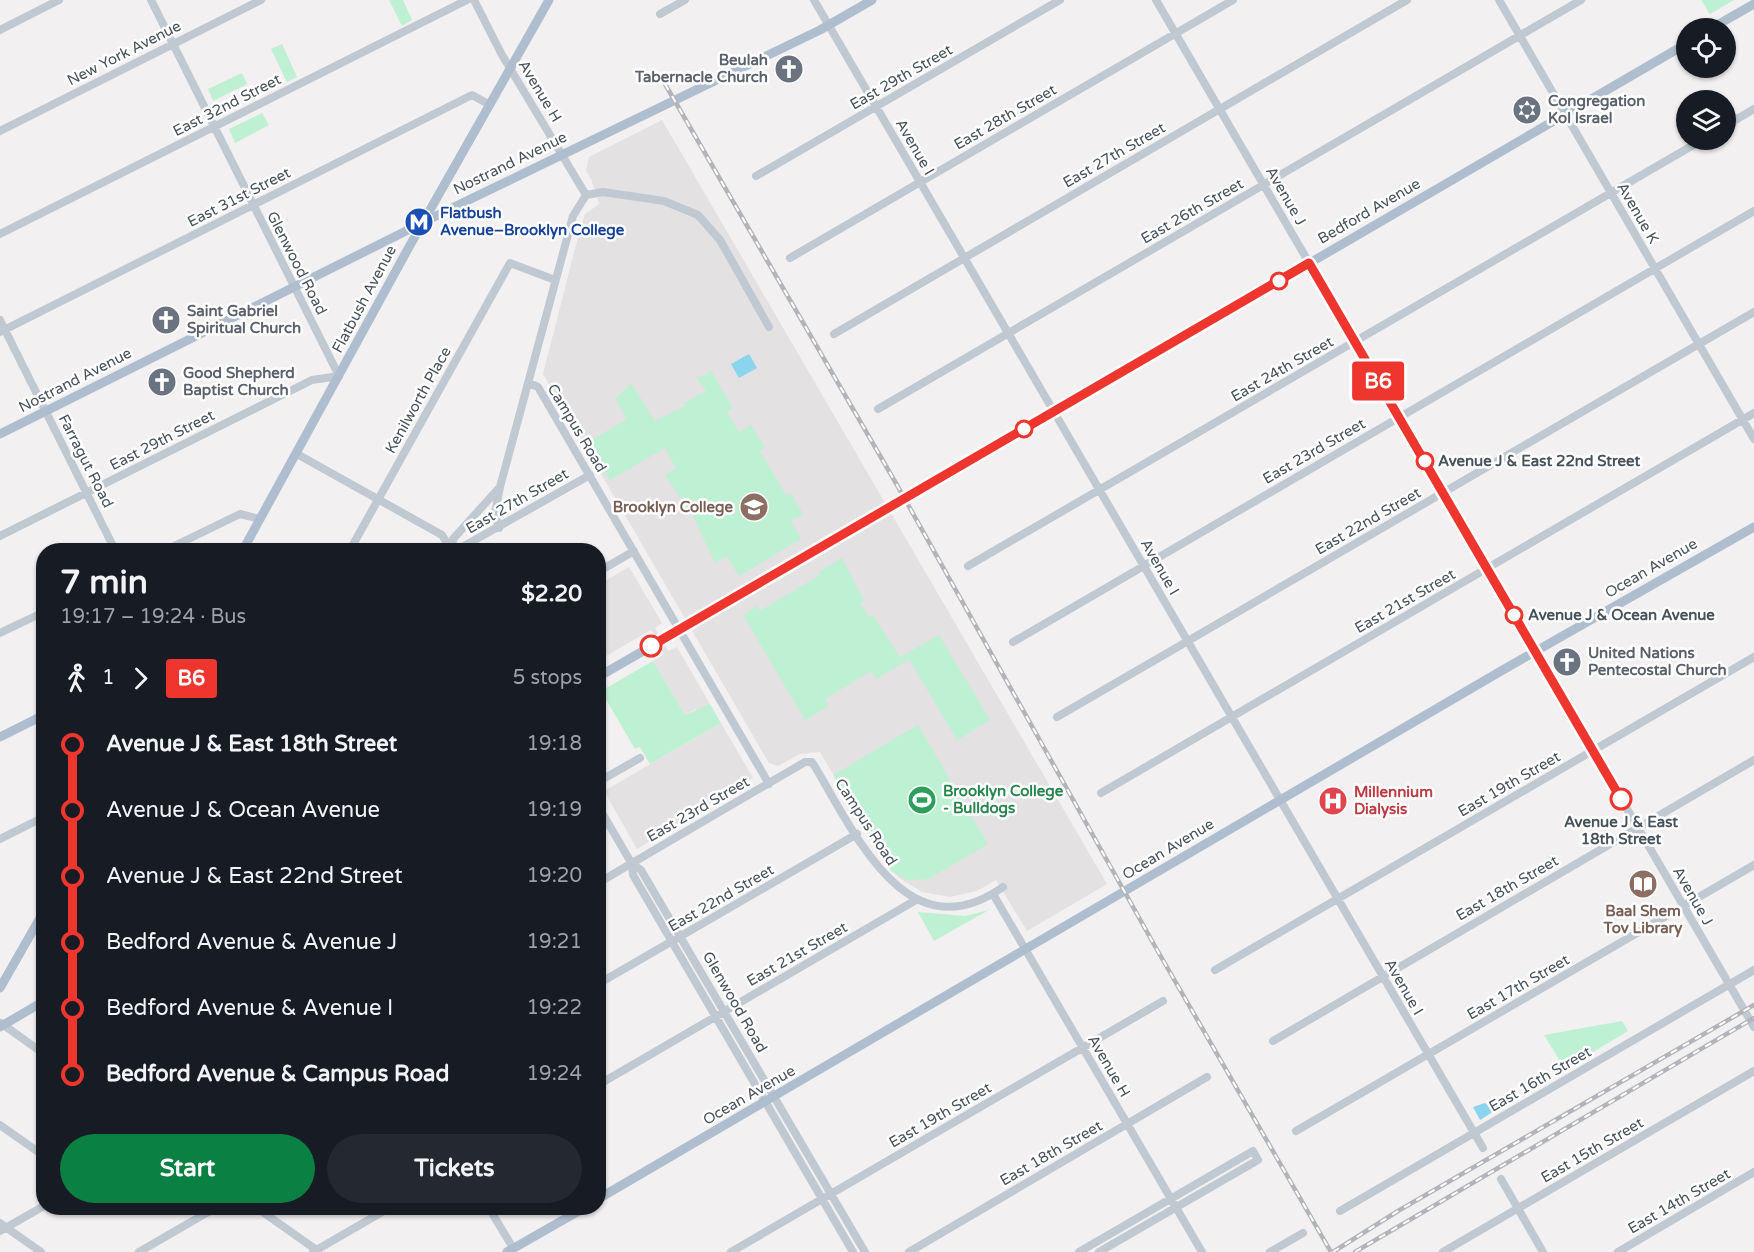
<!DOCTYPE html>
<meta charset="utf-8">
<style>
:root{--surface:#171b24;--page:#242831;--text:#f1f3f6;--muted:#9ea1a6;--accent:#0b8043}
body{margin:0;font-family:"Varela Round",sans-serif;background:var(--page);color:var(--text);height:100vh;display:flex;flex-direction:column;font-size:22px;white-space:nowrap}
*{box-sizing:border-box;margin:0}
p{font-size:20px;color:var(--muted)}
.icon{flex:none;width:33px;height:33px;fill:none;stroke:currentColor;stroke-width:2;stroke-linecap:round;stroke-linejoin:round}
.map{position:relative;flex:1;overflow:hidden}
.drawer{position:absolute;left:36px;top:543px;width:570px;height:672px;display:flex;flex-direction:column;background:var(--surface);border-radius:24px;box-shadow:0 2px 4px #0004}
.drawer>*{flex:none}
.badge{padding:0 12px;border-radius:4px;font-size:21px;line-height:39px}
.tools{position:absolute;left:1676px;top:18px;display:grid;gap:12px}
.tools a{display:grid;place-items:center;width:60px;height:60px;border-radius:50%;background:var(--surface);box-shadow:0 2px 4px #0004;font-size:30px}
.map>.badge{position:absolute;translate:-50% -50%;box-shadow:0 0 0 3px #fff}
.legs{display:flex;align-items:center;gap:9px;height:66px;padding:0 24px;font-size:20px}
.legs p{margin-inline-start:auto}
.headline{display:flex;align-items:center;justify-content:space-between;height:102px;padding:0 24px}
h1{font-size:33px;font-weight:800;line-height:45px}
.cta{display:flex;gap:12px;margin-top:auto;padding:12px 24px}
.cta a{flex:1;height:69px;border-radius:36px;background:var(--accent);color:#fff;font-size:24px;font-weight:800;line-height:69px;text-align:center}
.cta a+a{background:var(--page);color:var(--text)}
ul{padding:0 24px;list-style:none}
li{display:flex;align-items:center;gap:21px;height:66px;font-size:22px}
li i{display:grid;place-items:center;width:9px;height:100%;margin:0 8px;background:currentColor}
li i::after{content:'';width:15px;height:15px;margin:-8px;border:4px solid;border-radius:50%;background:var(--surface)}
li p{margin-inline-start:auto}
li:first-child i{background:linear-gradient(#0000 50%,currentColor 0)}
li:last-child i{background:linear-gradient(currentColor 50%,#0000 0)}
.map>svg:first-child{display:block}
</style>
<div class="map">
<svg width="1754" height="1252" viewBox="0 0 1754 1252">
<rect width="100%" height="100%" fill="#f2f0f0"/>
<!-- education -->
<path fill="#e3e1e2" d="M662,120L1107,884L1027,931L996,880L977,891L950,897L922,892L899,878L884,861L820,752L800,754L778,766L769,763L543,374L580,229L585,214L599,204L591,179L586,171L589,157Z
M629,567L662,623L655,628L668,651L677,647L710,704L698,711L696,709L685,715L653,661L664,654L651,630L599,660L598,585Z
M721,723L753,778L637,849L604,791Z"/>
<!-- green -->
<path fill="#bef0d3" d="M389,0H403L412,20L402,26Z
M1701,0H1734L1710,14Z
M282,44L297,77L287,82L271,49Z
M242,73L247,84L213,101L208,89Z
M262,113L269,125L235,143L229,129Z
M711,371L733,408L727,412L739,432L751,425L765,447L760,451L786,495L791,493L803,514L791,521L801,539L739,576L727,556L715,563L694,518L665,475L676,468L665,448L610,480L588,442L627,419L615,398L632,384L655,421L685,406L684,403L706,391L696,376L702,377Z
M842,558L864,601L860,603L869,617L873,615L900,657L939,635L990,720L957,740L909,659L876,679L871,671L825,699L829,706L805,720L743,615L757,606L760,611L820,575L819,572Z
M653,661L685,715L710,704L721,723L650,764L640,747L635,749L601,691Z
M918,725L988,844L928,879L907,880L891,871L884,861L833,775Z
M989,910L934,941L918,912L965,916Z
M1622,1021L1628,1031L1565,1069L1544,1035Z"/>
<!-- water -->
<path fill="#8ad4ed" d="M749,354L757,368L739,378L731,364Z
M1485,1103L1494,1111L1480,1120L1473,1107Z"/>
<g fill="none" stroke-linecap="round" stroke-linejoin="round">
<!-- minor -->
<path stroke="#c0c9d2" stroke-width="8" d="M474,0L502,55L586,195
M814,0L1483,1148
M1156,0L1754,1027
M1499,0L1754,439
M660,14L685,0
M0,30L59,0
M1725,126L1754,109
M0,131L261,0
M756,176L1060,0
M0,234L467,0
M790,258L1233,0
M0,320L115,550
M0,332L472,95L490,105
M834,334L1407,0
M529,383L538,387L769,784
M878,409L1581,0
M297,454L442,535L451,550
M499,528L495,513L500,487L573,216L586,195L603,192L664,201L698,215L720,240L769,327
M0,536L312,380L339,376L151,0
M166,550L240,514L260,519
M350,550L510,263L555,280
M452,550L453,539L499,488
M457,550L590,475
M968,566L1702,140
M598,572L634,551
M0,633L44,612
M1013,642L1754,211
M1057,717L1754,312
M598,782L640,758
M1101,793L1754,413
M598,806L632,864L633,875L853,1252
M0,839L44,817
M632,864L641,870L865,1252
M598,883L805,762H812C853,828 905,956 1003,887
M993,894L1202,1252
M1215,970L1754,657
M598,984L857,834
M1,1023L44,1054
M1273,1041L1754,760
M598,1085L916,900
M0,1125L44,1156
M1296,1131L1754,865
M1501,1179L1543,1252
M257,1208L318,1251
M489,1208L513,1248
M1340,1211L1754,970
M0,1223L41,1252
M0,1231L44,1206
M139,1252L215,1208
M313,1252L389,1208
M731,1252L1163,1001
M909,1252L1207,1077
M1079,1252L1253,1151L1258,1160L1099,1252
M1270,1252L1303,1233
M1443,1252L1754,1071
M1618,1252L1754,1172"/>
<!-- major -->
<path stroke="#afbecf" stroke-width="9" d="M1712,28L1754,4
M0,434L448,210L820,30L872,0
M243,550L409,247L549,0
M662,640L1686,44
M598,677L657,643
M0,737L44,715
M0,988L44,911
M0,1027L44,1001
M598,1199L1501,671L1754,527
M507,1252L584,1208"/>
<!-- rail casing -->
<g stroke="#b2b4ba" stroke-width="4.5">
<path id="rail" d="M665,84L897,485L1156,948L1331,1252
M1333,1252L1398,1211L1754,1005
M1355,1252L1754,1018"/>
</g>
<!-- rail -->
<use href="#rail" stroke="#fff" stroke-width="2" stroke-dasharray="7" stroke-linecap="butt"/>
</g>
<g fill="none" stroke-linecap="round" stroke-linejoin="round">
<!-- line-1 casing -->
<g stroke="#fff" stroke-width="14">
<path id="line-1" d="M651,646L1309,263L1621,799"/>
</g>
<!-- line-1 -->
<use href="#line-1" stroke="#ee352e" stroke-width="9"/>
</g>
<!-- icons -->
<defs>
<g id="church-disc" transform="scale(1.5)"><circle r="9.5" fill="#6b7280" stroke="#fff"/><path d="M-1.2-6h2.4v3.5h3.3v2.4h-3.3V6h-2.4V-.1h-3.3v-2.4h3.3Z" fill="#fff"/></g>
<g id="synagogue-disc" transform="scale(1.5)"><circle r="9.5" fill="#6b7280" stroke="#fff"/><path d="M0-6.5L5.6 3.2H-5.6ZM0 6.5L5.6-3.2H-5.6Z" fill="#fff"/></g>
<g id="metro-disc" transform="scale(1.5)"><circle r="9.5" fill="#1a4fb4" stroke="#fff"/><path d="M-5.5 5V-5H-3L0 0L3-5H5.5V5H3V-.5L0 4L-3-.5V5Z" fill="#fff"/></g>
<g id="university-disc" transform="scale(1.5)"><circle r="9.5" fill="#8d6e63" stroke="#fff"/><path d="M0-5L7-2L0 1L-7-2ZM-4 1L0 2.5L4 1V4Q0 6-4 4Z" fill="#fff"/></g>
<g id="stadium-disc" transform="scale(1.5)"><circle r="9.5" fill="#2e9e5b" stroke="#fff"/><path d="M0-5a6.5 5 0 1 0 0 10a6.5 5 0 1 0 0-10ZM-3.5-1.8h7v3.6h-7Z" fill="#fff"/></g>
<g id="hospital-disc" transform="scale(1.5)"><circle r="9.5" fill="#e0444e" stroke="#fff"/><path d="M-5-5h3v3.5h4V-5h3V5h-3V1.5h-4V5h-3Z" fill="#fff"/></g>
<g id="library-disc" transform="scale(1.5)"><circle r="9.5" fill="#8d6e63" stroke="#fff"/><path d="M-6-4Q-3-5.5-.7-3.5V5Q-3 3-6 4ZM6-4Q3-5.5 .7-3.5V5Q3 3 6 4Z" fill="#fff"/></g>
</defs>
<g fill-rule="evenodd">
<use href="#church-disc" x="789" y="69"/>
<use href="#synagogue-disc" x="1527" y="110"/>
<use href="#metro-disc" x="419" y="222"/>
<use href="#church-disc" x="166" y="320"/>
<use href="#church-disc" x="162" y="382"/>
<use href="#university-disc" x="754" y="507"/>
<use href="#church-disc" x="1567" y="662"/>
<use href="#stadium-disc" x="922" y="800"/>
<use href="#hospital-disc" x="1333" y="801"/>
<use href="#library-disc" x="1643" y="884"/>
</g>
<!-- markers -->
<g fill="#fff" stroke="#ee352e" stroke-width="3">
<circle cx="1279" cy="281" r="8"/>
<circle cx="1024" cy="429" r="8"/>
<circle cx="1425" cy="461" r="8"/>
<circle cx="1514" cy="615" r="8"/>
<circle cx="651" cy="646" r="10"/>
<circle cx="1621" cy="799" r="10"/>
</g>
<g text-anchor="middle" stroke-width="5" stroke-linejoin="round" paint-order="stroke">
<!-- street labels -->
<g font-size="15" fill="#47525d" stroke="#fff">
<text transform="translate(124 53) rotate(-27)" y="5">New York Avenue</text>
<text transform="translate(901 77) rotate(-30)" y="5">East 29th Street</text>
<text transform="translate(540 91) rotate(59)" y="5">Avenue H</text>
<text transform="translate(227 105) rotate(-27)" y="5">East 32nd Street</text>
<text transform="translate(1005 117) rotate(-30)" y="5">East 28th Street</text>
<text transform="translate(915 147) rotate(60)" y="5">Avenue I</text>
<text transform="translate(1114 155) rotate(-30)" y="5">East 27th Street</text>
<text transform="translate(510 163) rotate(-26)" y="5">Nostrand Avenue</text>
<text transform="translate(1286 196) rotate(60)" y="5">Avenue J</text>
<text transform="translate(239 197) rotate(-27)" y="5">East 31st Street</text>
<text transform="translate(1192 211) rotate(-30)" y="5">East 26th Street</text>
<text transform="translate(1369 211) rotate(-30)" y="5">Bedford Avenue</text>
<text transform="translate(1638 213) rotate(60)" y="5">Avenue K</text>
<text transform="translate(297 263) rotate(63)" y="5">Glenwood Road</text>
<text transform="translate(364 299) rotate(-62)" y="5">Flatbush Avenue</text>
<text transform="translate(1282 369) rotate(-30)" y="5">East 24th Street</text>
<text transform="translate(75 380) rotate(-27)" y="5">Nostrand Avenue</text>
<text transform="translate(418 400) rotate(-61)" y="5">Kenilworth Place</text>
<text transform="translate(577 428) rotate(59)" y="5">Campus Road</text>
<text transform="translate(162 440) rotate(-27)" y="5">East 29th Street</text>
<text transform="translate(1314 451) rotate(-30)" y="5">East 23rd Street</text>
<text transform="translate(86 461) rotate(63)" y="5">Farragut Road</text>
<text transform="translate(517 501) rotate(-30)" y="5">East 27th Street</text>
<text transform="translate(1368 521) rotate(-30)" y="5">East 22nd Street</text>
<text transform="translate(1160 567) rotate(60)" y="5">Avenue I</text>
<text transform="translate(1651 568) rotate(-30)" y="5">Ocean Avenue</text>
<text transform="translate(1405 601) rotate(-30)" y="5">East 21st Street</text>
<text transform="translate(1509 784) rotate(-30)" y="5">East 19th Street</text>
<text transform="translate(698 809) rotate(-30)" y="5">East 23rd Street</text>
<text transform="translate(866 822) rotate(57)" y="5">Campus Road</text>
<text transform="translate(1168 849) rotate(-31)" y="5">Ocean Avenue</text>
<text transform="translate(1507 888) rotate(-30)" y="5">East 18th Street</text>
<text transform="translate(1693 896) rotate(60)" y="5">Avenue J</text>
<text transform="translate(721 898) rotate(-30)" y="5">East 22nd Street</text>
<text transform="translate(797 954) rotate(-30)" y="5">East 21st Street</text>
<text transform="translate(1404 987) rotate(60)" y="5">Avenue I</text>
<text transform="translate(1518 987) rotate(-30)" y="5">East 17th Street</text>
<text transform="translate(735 1002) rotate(60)" y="5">Glenwood Road</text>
<text transform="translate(1109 1066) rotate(60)" y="5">Avenue H</text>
<text transform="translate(1540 1079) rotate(-30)" y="5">East 16th Street</text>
<text transform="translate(749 1095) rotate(-30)" y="5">Ocean Avenue</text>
<text transform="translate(940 1115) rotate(-30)" y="5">East 19th Street</text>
<text transform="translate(1592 1150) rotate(-30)" y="5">East 15th Street</text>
<text transform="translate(1051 1153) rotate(-30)" y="5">East 18th Street</text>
<text transform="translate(1679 1201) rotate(-30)" y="5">East 14th Street</text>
</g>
<!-- worship labels -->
<g font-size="15" font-weight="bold" fill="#5b616d" stroke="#fff" text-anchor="start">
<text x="768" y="65" text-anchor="end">Beulah<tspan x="768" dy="17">Tabernacle Church</tspan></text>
<text x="1548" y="106">Congregation<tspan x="1548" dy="17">Kol Israel</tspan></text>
<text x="187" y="316">Saint Gabriel<tspan x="187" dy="17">Spiritual Church</tspan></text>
<text x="183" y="378">Good Shepherd<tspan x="183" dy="17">Baptist Church</tspan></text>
<text x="1588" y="658">United Nations<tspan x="1588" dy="17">Pentecostal Church</tspan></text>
</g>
<!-- transit labels -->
<g font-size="15" font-weight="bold" fill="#164399" stroke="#fff" text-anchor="start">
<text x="440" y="218">Flatbush<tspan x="440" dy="17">Avenue–Brooklyn College</tspan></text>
</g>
<!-- stop labels -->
<g font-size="15" font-weight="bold" fill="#47525d" stroke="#fff" text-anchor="start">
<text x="1438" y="466">Avenue J &amp; East 22nd Street</text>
<text x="1528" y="620">Avenue J &amp; Ocean Avenue</text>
<text x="1621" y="827" text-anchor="middle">Avenue J &amp; East<tspan x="1621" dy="17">18th Street</tspan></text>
</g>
<!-- education labels -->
<g font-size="15" font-weight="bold" fill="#785e54" stroke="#fff" text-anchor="end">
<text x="733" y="512">Brooklyn College</text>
<text x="1643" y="916" text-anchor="middle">Baal Shem<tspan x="1643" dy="17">Tov Library</tspan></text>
</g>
<!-- leisure labels -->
<g font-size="15" font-weight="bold" fill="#27864d" stroke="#fff" text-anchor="start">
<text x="943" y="796">Brooklyn College<tspan x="943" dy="17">- Bulldogs</tspan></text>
</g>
<!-- health labels -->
<g font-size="15" font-weight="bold" fill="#be3a42" stroke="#fff" text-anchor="start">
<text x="1354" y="797">Millennium<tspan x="1354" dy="17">Dialysis</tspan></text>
</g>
</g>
</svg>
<div class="tools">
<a><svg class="icon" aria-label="locate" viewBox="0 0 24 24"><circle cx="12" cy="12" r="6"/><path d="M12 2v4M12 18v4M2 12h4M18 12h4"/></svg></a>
<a><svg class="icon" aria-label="layers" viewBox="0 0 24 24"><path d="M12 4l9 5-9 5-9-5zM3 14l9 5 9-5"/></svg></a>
</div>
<b class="badge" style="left:1378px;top:381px;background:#ee352e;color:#fff">B6</b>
<section class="drawer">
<div class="headline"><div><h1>7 min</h1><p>19:17 – 19:24 · Bus</p></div><b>$2.20</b></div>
<div class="legs"><svg class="icon" aria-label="walk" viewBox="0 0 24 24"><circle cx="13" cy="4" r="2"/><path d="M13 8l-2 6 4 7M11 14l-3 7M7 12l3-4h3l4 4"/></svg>1<svg class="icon" aria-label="forward" viewBox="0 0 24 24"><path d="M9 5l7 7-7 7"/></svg><b class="badge" style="background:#ee352e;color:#fff">B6</b><p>5 stops</p></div>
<ul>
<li><i style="color:#ee352e"></i><b>Avenue J &amp; East 18th Street</b><p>19:18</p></li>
<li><i style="color:#ee352e"></i><span>Avenue J &amp; Ocean Avenue</span><p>19:19</p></li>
<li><i style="color:#ee352e"></i><span>Avenue J &amp; East 22nd Street</span><p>19:20</p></li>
<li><i style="color:#ee352e"></i><span>Bedford Avenue &amp; Avenue J</span><p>19:21</p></li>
<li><i style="color:#ee352e"></i><span>Bedford Avenue &amp; Avenue I</span><p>19:22</p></li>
<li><i style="color:#ee352e"></i><b>Bedford Avenue &amp; Campus Road</b><p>19:24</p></li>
</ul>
<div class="cta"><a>Start</a><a>Tickets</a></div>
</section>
</div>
